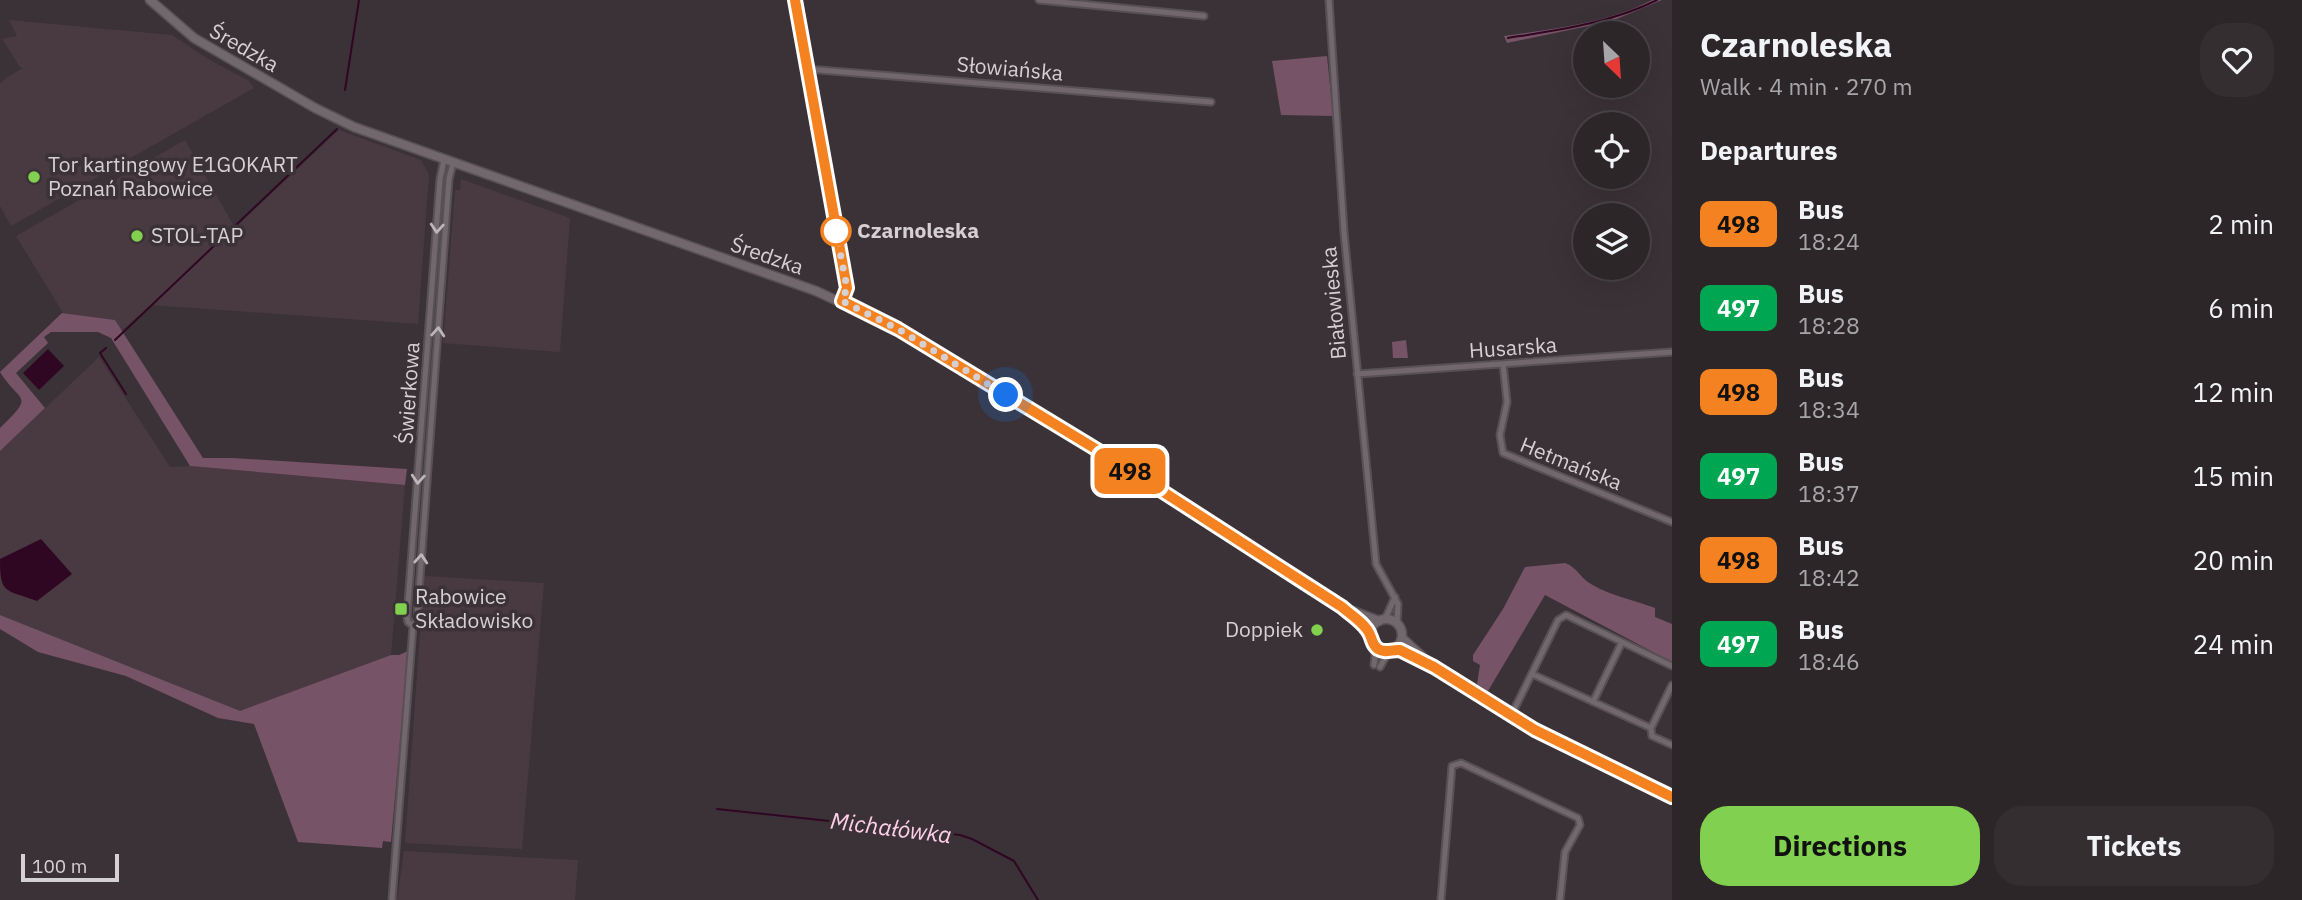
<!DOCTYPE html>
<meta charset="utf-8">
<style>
:root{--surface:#2c2629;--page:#342e31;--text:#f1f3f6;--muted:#a6a5a8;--line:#484346;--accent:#82d04f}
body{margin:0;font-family:"IBM Plex Sans",sans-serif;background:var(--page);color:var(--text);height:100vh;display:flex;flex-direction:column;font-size:26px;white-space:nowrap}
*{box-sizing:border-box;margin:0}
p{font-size:23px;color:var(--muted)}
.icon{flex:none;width:38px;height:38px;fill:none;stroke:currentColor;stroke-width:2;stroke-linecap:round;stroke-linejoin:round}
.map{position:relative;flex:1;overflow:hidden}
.drawer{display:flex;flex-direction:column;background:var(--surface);width:630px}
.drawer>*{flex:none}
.badge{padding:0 14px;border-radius:10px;font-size:24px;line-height:46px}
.needle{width:46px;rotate:155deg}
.controls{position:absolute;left:1573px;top:21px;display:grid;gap:14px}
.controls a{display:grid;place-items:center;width:77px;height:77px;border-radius:50%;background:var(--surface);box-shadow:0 7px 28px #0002,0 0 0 2px var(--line);font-size:35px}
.scale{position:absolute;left:21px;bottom:18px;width:98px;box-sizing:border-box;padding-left:7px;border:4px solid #d5d0d3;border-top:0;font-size:19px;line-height:24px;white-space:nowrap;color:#d5d0d3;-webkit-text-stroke:5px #3b3237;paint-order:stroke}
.you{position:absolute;width:35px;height:35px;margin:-18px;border:5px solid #fff;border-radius:50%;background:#1a73e8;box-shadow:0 0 0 10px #1a73e833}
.map>.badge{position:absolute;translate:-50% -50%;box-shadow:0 0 0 4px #fff}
h2{padding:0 28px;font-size:26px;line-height:63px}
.round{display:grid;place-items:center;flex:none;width:74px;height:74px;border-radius:28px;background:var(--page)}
.summary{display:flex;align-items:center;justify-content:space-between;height:119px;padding:0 28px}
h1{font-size:33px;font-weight:700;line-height:52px}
.action{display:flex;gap:14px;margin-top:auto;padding:14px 28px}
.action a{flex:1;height:80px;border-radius:28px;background:var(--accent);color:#111;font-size:28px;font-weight:700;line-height:80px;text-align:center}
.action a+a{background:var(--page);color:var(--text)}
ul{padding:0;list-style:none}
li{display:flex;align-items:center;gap:21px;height:84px;padding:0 28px}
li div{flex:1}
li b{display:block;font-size:26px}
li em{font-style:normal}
li .badge{min-width:77px;font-weight:700;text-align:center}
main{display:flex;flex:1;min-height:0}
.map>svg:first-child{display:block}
</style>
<main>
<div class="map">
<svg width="1672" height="900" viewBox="0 0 1672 900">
<rect width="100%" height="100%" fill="#3b3237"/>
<!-- built -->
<path fill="#493a42" d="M9,20L172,35L208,59L249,81L254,88L11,226L0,206V84L7,77L23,68L20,67L2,39L17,36Z
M339,130L421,160L429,174L418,324L151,305L121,331L115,320L63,313L16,236L185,140L235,228Z
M461,179L570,218L560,352L443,343L455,190H460Z
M99,357L170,467L190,466L405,485L391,655L240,712L0,615V451Z
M424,576L544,583L522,849L405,843Z
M404,851L578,860L575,900H397Z"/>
<!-- green -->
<path fill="#775367" d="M1652,0H1662L1612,21L1507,43L1504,36C1553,29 1608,23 1652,0Z
M1327,56L1333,116L1281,115L1272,61Z
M62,313L115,320L203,458H233L407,469L405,485L190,466L111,338L98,332H51L44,337L48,343L16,373L45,408L0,451V428C36,393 20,404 0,372Z
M1406,340L1408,358H1393L1392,342Z
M1565,563C1577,567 1580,578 1591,584C1611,596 1634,600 1655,608V617L1672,624V662L1545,595L1488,691L1477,684L1480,665L1473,661V655L1503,609L1525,567Z
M0,615L240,711L391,655H399L408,651L391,842L383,841L382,848L298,842L254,724L218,718L126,676L38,652L0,629Z"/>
<!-- water -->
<path fill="#300722" d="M48,349L64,366L39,390L23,373Z
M41,539L72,574L37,601C5,589 0,595 0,559Z"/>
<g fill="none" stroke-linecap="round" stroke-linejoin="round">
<!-- stream -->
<path stroke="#300722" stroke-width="2" d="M1508,38C1558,30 1611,23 1657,0
M345,90L359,0
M115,340L337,129
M106,348L100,353L126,394
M717,809L960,835L972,839L1014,861L1038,900"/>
<!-- street casing -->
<g stroke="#585154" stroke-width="9">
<path id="street" d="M795,0L847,288L841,301
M1039,0L1204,16
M1329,0L1344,232L1376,564L1398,604L1397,624
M807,69L1211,102
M1503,364L1507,402L1500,435L1503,453L1672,522
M1357,374L1672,352
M1385,619L1395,597
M413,626L408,622L407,617L440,179L444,160
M1622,642L1672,666
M1374,665L1376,648
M1380,667L1389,651
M1532,674L1651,728L1652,736L1672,745
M1511,716L1558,620L1566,615L1622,642L1593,702
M1651,728L1672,685
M392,900L413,626L417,619L449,179L453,163
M1441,900L1452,766L1461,763L1578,818L1580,825L1565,852L1560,900"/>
</g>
<!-- secondary casing -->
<g stroke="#585154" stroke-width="11">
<path id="secondary" d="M150,0L194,38L315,108L354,127L816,291L898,329L1146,480L1342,607L1379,621
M1349,613L1370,635
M1370 635a16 16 0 1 1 32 0a16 16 0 1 1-32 0Z
M1402,638L1424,658
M1395,649L1434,666L1532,728L1672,797"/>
</g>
<!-- street -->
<use href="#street" stroke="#71676c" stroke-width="5"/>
<!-- secondary -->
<use href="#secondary" stroke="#71676c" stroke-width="8"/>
</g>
<!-- one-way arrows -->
<defs><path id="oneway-chevron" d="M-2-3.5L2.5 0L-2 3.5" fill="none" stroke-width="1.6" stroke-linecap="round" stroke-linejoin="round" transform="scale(1.75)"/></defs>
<g stroke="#bcb6b9">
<use href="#oneway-chevron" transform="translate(437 228) rotate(94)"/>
<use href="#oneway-chevron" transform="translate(438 332) rotate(-86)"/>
<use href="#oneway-chevron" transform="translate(418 479) rotate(94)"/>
<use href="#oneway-chevron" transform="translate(421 559) rotate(-86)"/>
</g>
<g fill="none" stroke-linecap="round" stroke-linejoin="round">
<!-- line casing -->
<g stroke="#fff" stroke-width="16">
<path id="line" d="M795,0L847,288L842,301L898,329L1109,457L1342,607C1351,615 1366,624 1370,635C1373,641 1372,645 1378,649C1386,654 1392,649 1400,650L1434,667L1535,730L1672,797"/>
</g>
<!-- line -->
<use href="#line" stroke="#f58220" stroke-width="10"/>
<!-- walk -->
<path stroke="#d5d0d3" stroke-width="7" stroke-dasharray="0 12.6" d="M836,231L847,288L842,301L898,329L1006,395"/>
</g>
<!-- markers -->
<g fill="#82d04f" stroke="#3b3237" stroke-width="2.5">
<circle cx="34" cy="177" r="7"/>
<circle cx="137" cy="236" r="7"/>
<rect x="394" y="602" width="14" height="14" rx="3.5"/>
<circle cx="1317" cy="630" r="7"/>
</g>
<circle fill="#fff" stroke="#f58220" stroke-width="3.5" cx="836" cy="231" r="14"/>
<g text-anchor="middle" stroke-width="7" stroke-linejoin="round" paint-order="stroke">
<!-- street labels -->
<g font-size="21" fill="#d5d0d3" stroke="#3b3237">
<text transform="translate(244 48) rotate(30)" y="7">Średzka</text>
<text transform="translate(1010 69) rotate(5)" y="7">Słowiańska</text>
<text transform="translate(767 256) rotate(19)" y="7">Średzka</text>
<text transform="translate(1334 303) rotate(-95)" y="7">Białowieska</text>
<text transform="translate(1513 348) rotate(-4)" y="7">Husarska</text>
<text transform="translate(409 393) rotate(-86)" y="7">Świerkowa</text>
<text transform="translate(1571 464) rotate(22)" y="7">Hetmańska</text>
</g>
<!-- poi labels -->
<g font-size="21" fill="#d5d0d3" stroke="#3b3237" text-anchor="start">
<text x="48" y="172">Tor kartingowy E1GOKART<tspan x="48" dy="24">Poznań Rabowice</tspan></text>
<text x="151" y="243">STOL-TAP</text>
<text x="415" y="604">Rabowice<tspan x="415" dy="24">Składowisko</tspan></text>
<text x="1303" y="637" text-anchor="end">Doppiek</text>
</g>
<!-- stop labels -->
<g font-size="21" font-weight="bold" fill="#d5d0d3" stroke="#3b3237" text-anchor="start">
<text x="857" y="238">Czarnoleska</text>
</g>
<!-- water labels -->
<g font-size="23" font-style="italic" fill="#fecfe8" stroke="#3b3237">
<text transform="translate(891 828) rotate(7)" y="8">Michałówka</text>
</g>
</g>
</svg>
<div class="controls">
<a><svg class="needle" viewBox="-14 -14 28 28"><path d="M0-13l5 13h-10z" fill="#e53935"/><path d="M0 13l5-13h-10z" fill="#a6a5a8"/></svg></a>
<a><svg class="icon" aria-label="locate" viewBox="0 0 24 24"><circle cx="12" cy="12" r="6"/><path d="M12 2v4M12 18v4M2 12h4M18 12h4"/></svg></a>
<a><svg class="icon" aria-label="layers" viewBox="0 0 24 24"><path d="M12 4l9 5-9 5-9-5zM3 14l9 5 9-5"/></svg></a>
</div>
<div class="scale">100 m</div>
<div class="you" style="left:1006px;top:395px"></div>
<b class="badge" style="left:1130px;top:471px;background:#f58220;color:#111">498</b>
</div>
<section class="drawer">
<div class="summary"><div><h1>Czarnoleska</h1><p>Walk · 4 min · 270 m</p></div><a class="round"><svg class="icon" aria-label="heart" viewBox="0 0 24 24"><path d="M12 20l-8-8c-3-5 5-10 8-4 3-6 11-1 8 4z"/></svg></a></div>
<h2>Departures</h2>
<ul>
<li><span class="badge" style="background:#f58220;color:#111">498</span><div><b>Bus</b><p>18:24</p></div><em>2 min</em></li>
<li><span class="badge" style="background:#00a651;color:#fff">497</span><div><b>Bus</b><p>18:28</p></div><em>6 min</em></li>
<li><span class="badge" style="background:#f58220;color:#111">498</span><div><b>Bus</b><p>18:34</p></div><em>12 min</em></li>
<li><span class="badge" style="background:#00a651;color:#fff">497</span><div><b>Bus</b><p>18:37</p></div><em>15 min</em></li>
<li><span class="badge" style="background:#f58220;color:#111">498</span><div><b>Bus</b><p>18:42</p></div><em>20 min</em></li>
<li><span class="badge" style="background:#00a651;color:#fff">497</span><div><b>Bus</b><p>18:46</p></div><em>24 min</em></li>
</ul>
<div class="action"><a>Directions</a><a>Tickets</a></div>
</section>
</main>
